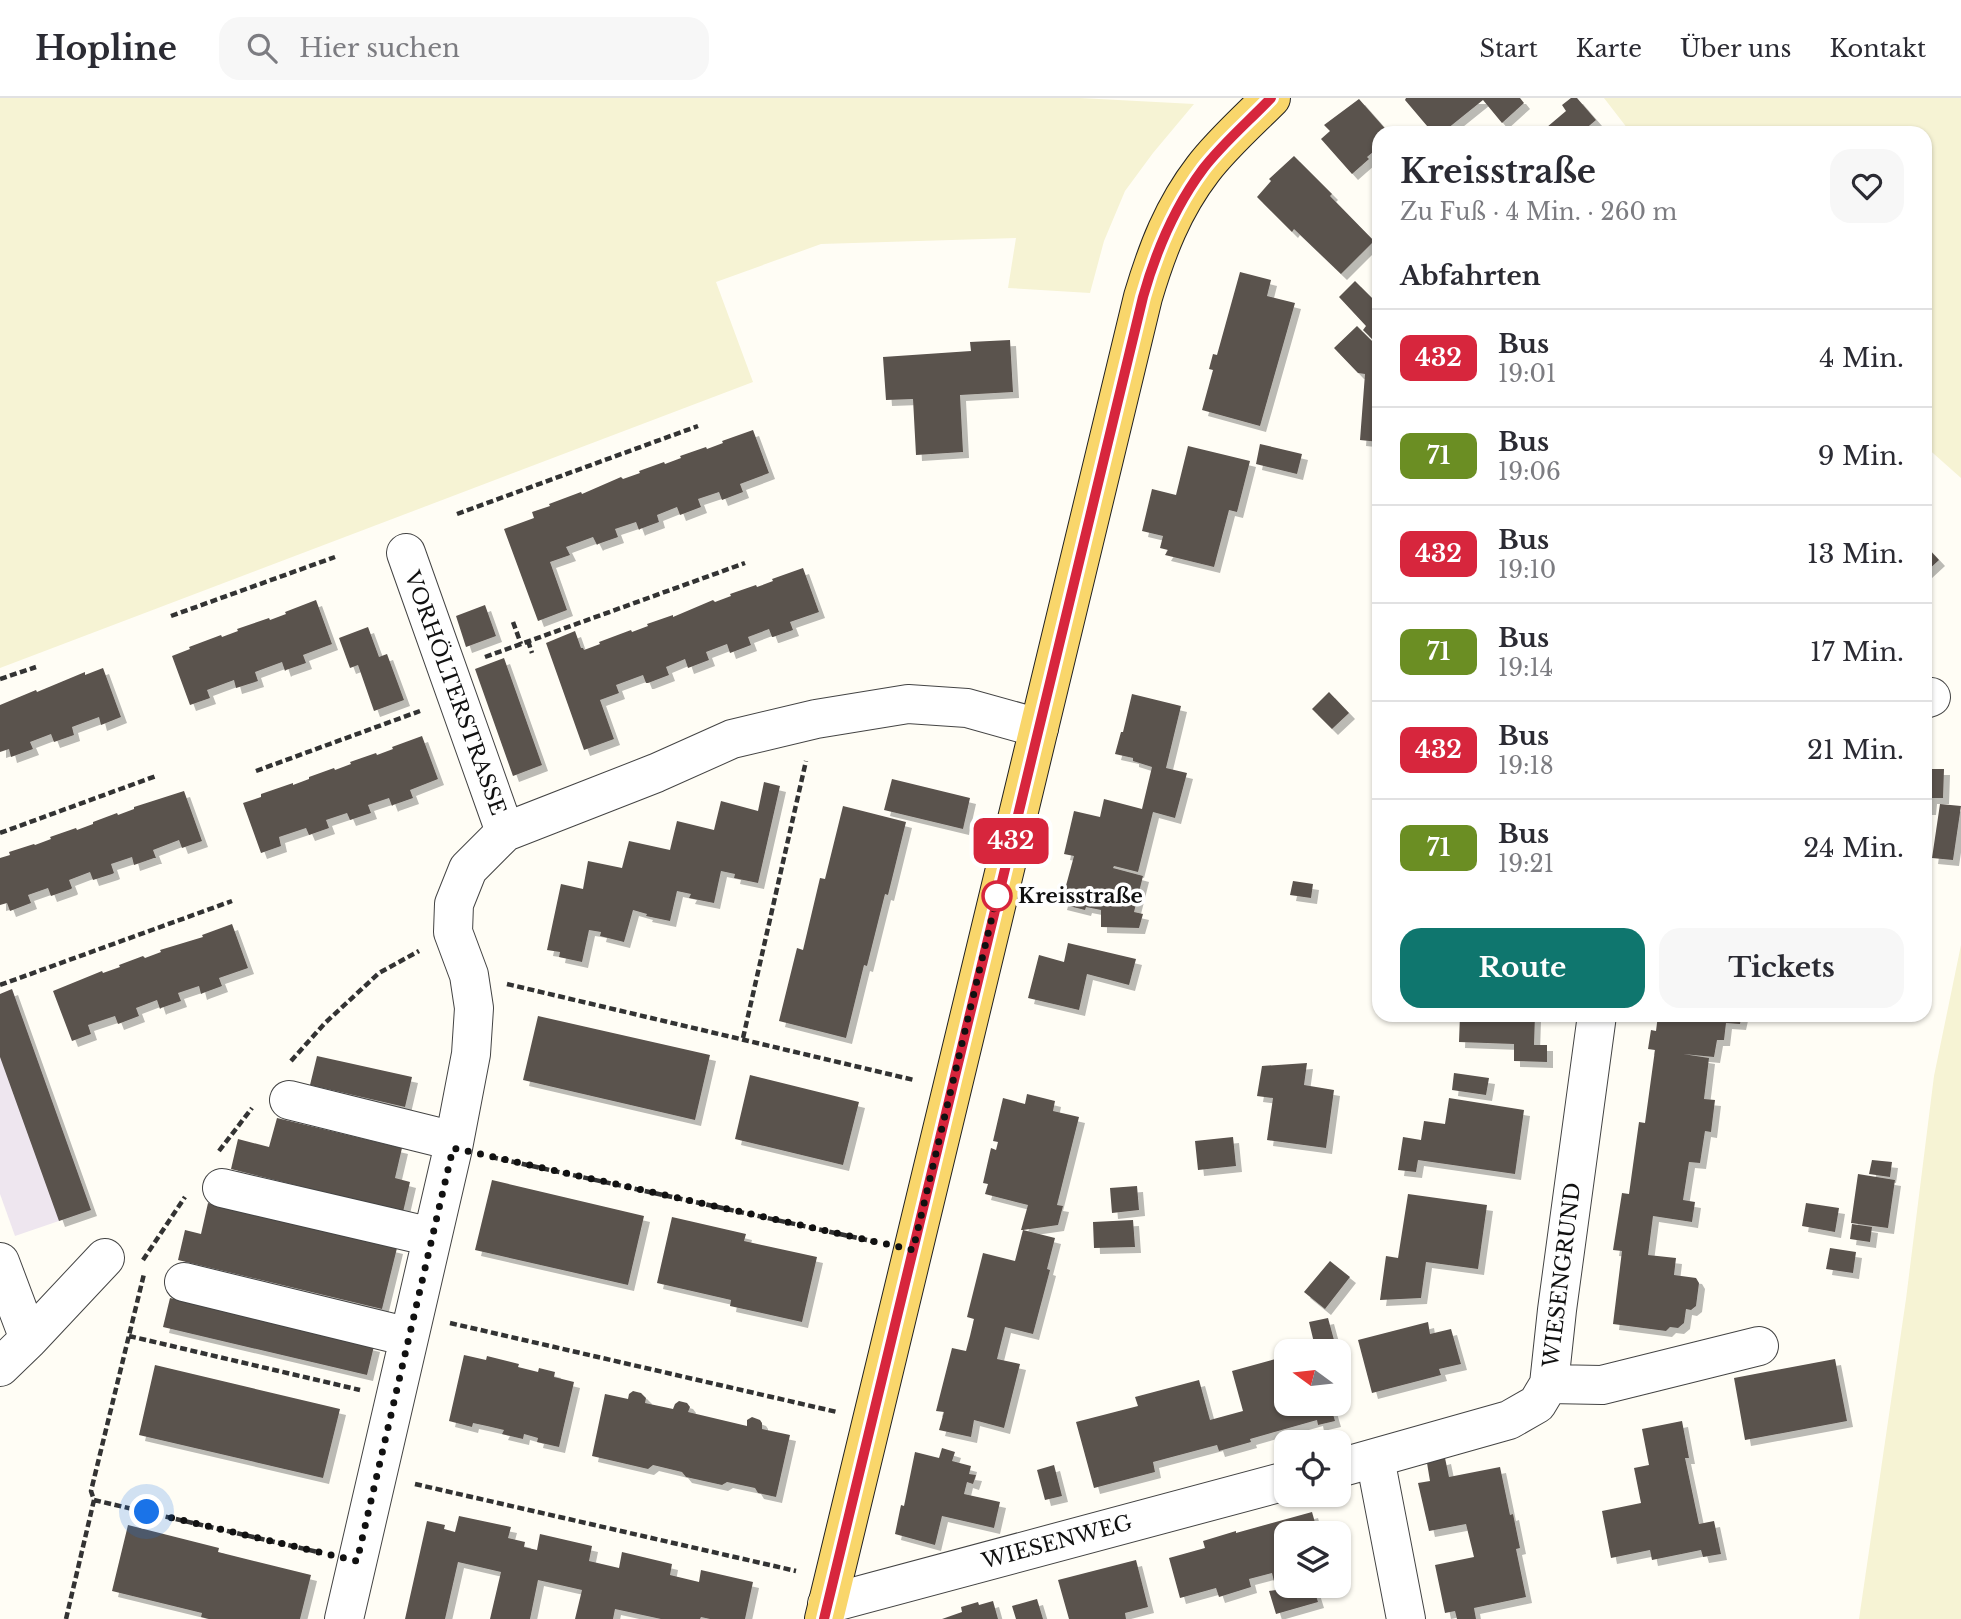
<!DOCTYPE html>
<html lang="de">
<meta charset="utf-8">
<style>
:root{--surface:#fff;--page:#f7f7f7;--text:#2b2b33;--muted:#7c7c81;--line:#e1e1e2;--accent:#0f766e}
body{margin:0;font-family:"Libre Baskerville",serif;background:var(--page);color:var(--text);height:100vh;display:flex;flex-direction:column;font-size:26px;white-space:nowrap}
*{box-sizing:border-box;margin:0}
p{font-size:23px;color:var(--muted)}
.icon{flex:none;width:38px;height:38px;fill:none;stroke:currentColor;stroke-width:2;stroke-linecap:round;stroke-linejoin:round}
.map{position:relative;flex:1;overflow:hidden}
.sheet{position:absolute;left:1372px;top:28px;width:560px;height:896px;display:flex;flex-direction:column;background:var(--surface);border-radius:21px;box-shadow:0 2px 5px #0004}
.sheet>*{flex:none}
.badge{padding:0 14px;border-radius:10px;font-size:24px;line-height:46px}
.needle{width:46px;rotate:285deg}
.controls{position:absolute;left:1274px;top:1241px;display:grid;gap:14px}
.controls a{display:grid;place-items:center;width:77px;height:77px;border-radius:14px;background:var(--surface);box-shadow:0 2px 5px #0004;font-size:35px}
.you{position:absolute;width:35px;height:35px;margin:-18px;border:5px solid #fff;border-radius:50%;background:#1a73e8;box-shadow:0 0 0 10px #1a73e833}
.map>.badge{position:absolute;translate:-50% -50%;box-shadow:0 0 0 4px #fff}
h2{padding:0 28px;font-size:26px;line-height:63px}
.round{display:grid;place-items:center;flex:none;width:74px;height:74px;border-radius:21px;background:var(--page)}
.summary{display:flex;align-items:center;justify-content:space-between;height:119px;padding:0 28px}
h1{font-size:33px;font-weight:700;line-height:52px}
.primary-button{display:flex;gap:14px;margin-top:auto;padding:14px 28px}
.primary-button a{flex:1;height:80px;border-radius:21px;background:var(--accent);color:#fff;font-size:28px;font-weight:700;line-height:80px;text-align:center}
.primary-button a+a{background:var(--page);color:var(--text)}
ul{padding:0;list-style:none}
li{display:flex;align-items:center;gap:21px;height:98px;padding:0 28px;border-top:2px solid var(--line)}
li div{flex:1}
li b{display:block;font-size:26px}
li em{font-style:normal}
li .badge{min-width:77px;font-weight:700;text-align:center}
header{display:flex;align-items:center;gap:42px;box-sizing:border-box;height:98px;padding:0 35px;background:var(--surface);border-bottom:2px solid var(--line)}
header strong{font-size:33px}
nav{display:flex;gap:38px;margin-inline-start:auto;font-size:24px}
.search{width:490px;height:63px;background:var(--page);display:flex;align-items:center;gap:18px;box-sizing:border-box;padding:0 24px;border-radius:21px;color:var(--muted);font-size:26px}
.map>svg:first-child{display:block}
</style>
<header>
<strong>Hopline</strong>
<div class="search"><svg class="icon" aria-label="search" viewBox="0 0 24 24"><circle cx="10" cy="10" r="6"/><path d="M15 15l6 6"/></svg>Hier suchen</div>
<nav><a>Start</a><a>Karte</a><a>Über uns</a><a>Kontakt</a></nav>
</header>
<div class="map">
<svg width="1961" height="1521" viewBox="0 0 1961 1521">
<defs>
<filter id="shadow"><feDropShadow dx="6" dy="6" stdDeviation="0" flood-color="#0004"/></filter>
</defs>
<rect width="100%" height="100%" fill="#fffdf5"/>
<!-- industrial -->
<path fill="#eee6ef" d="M12,891L91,1112L15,1138L0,1096V896Z"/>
<!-- farmland -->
<path fill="#f6f3d4" d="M0,0H1080L1194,6L1153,55L1125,93L1104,143L1090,195L1008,190L1016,140L821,146L716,184L753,284L0,570Z
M1604,0H1961V380L1925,348V35H1631Z
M1961,847V1521H1859L1906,1201L1934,978Z"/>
<!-- building -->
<path fill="#5a524d" filter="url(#shadow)" d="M1406,0H1520L1524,5L1502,25L1483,2L1442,35H1433L1405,2Z
M1571,0H1577L1596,22L1583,33L1585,35H1540L1566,13L1562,7Z
M1359,1L1389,35H1379V49L1367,59L1369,61L1352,76L1321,41L1330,33L1324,27Z
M1294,58L1332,96L1330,98L1374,143L1341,176L1294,131L1292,134L1257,99L1271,83L1269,81Z
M1240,174L1271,182L1267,198L1295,205L1260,328L1202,312L1213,272L1209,271L1213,256L1217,257Z
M1355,183L1379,207V248L1363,232L1366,228L1339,199Z
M1357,228L1379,250V344L1360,342L1365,276L1358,275L1334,250Z
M1010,242L1013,294L960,297L963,354L916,357L913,301L886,302L883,259L971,253L970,244Z
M753,332L769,375L740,386L743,394L722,402L719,394L698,401L701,409L680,417L677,409L657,417L659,424L640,431L639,432L636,424L615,431L618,439L598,446L597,447L593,439L566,449L570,457L550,464L567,512L538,523L504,431L534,420L532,414L550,408L549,406L581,394L582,396L621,379L623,381L640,375L639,373L664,364L665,366L681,360L680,358L706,349L707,351L723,345L722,343Z
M1260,346L1302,356L1297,376L1256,366Z
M1188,348L1250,363L1237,414L1229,412L1214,469L1165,457L1168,452L1160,450L1163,438L1142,433L1152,391L1176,397Z
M1925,447L1939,462L1925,475Z
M803,470L819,514L790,524L793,532L773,539H772L769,531L748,539L751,547L730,555L727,546L706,554L709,562L688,570L685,561L666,569L669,577L648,585H646L643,577L616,587L619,595L600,602L614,641L584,652L546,545L575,533L581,550H583L584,552L600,546L599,544L631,532L632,534L648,528L647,526L673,517V519L713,502L715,504L731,498L730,496L756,487L757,489L773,483L772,481Z
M316,502L332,546L303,557L306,565L286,572L285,573L282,564L255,574L258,583L236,590L234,582L207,592L210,600L190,607L172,558L190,551L189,549L221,537L222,539L238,533L237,531L269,520L270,522L286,516L285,514Z
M485,507L496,538L466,549L456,518Z
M368,529L379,559L387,556L404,602L374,613L358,567L350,570L339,540Z
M504,560L542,667L513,678L475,571Z
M103,570L121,619L101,627L99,619L72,629L74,637L54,644L51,636L30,644L33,651L11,659L9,651L0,654V607L36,592L37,594L85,574V577Z
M1329,594L1349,615L1332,631L1312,611Z
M1132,596L1181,608L1166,670L1187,675L1175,720L1153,714L1138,774L1114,768L1113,770L1143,778L1134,814L1143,816L1139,830L1101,829V812L1086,809L1085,812L1061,806L1074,758L1064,756L1074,713L1100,719L1104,701L1142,711L1152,669L1133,663V660L1115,656L1121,634H1123Z
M422,638L438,681L410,692L413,700L393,707L392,708L389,700L368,707L371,715L350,722L347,715L326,722L329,730L309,737L306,730L279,739L281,748L261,755L243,705L261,699V696L293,685V687L309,681V679L334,670L335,672L351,666L350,664L376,655L377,657L393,651L392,649Z
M1925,665L1931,666V671H1944L1943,700H1931L1930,711H1925Z
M892,681L970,700L963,731L884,712Z
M764,684L780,688L758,785L734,780L735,776L721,773L714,805L689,800L691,796L677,793L670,823L646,818L647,816L633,812L624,844L600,838L601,834L589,832L582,864L559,859L560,854L547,852L561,786L583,791L588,763L622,770L629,743L670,752L677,723L714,732L721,703L758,713Z
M184,693L202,743L182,750L179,742L153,752L156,760H154L134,767L132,759L111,766L114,775L112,776L93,782L90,774L69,782L72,790L71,791L51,798L48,790L28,797L31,805L10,813L7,805L0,807V760L10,757L9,754L34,746L35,747L51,741L50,739L76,730L77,732L93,726V724L117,715L118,717L134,711V709Z
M1940,706L1961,708L1953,762L1932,760Z
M843,708L906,724L888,797L885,796L867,868L864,867L846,940L779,923L797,850L803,852L820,780L825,781Z
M1293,783L1313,786L1311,800L1290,797Z
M232,826L248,870L219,880L222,888L203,895L201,896L199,888L178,895L181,903L161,910L160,911L157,902L136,910L139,918L118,926L115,918L88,927L91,936L72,943L53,893L102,873L103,875L120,869L119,867L143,858L145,860L161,854L160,852L203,839L202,837Z
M1068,845L1136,861L1129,887L1087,876L1079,912L1028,900L1039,857L1064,864Z
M12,891L91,1112L59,1123L0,959V896Z
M1460,917H1535L1534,947H1547V964L1514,963V946L1459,944Z
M1658,917H1742L1740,926L1726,925L1724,942H1717L1714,959L1683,956L1709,960L1704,1001L1715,1002L1711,1034L1705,1033L1700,1065L1689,1064L1683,1102L1695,1104L1692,1124L1653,1118L1648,1157L1676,1160L1674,1177L1696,1180L1699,1185L1696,1208L1691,1212L1686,1211L1684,1225L1678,1230L1670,1229L1666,1233L1613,1226L1622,1153L1613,1152L1622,1095L1629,1096L1639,1024L1645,1025L1655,952L1648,951L1651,932L1656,933Z
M538,918L710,957L695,1022L523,982Z
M317,958L412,979L405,1009L310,987Z
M1307,965L1304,987L1334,992L1326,1050L1267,1042L1273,1000L1257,998L1262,968Z
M1454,975L1489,980L1486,997L1452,992Z
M750,977L859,1004L843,1067L735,1041Z
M1027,996L1055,1003L1053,1013L1079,1019L1057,1107L1063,1108L1058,1127L1023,1132H1021L1028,1107L985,1096L988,1086L983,1085L991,1050L996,1052L998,1044L993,1043L1003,1000L1025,1006Z
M1449,1000L1524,1012L1515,1076L1418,1062L1416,1074L1398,1072L1403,1039L1421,1042L1424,1023L1445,1026Z
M277,1020L402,1050L395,1080L410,1084L403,1114L231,1071L238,1041L269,1049Z
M1233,1039L1236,1068L1198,1072L1195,1043Z
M1872,1062L1892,1064L1890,1079L1869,1076Z
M1858,1076L1895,1082L1888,1130L1851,1125Z
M492,1082L644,1118L628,1187L475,1152Z
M1137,1088L1139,1112L1112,1115L1110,1090Z
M1408,1096L1487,1107L1478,1171L1426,1164L1421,1200L1380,1202L1386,1158L1398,1160Z
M208,1105L397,1150L382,1211L178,1162L185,1132L201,1136Z
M1806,1105L1839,1110L1835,1134L1802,1128Z
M672,1119L746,1136L744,1143L817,1159L802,1224L730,1208L731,1202L657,1185Z
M1133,1122L1135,1149L1094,1150L1093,1124Z
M1852,1126L1872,1129L1870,1144L1850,1141Z
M1023,1132L1055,1140L1047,1171L1050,1172L1033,1236L1005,1229L997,1261L1020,1266L1004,1330L974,1322L971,1339L939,1332L944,1314L936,1313L952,1250L966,1253L970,1238L974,1221L967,1219L983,1155L1015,1163Z
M1830,1150L1856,1154L1853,1175L1826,1171Z
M1330,1163L1350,1179L1325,1211L1304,1194Z
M170,1200L374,1248L367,1277L163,1229Z
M1328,1220L1337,1253H1316L1309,1224Z
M1428,1224L1430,1236L1451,1231L1461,1266L1439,1271L1441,1277L1372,1295L1358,1242Z
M464,1257L486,1262L487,1258L519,1266L518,1269L538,1274L539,1270L555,1274L554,1279L574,1284L559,1349L537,1344L538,1340L524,1336L523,1341L502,1336L504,1332L487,1328L473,1325L472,1329L449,1323Z
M1286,1258V1306H1330L1335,1323L1318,1327L1317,1322L1250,1341L1251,1344L1219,1353L1217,1347L1153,1364L1155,1374L1094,1390L1076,1324L1138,1308L1135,1299L1199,1282L1210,1322L1243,1313L1232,1273Z
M1835,1261L1847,1323L1745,1342L1734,1280Z
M155,1267L340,1311L323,1380L139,1337Z
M633,1293L641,1295L646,1300L645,1305L673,1311L675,1306L679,1303L687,1305L690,1309L688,1314L747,1328V1322L752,1319L760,1322L762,1325V1331L790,1337L776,1399L758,1395L755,1390L727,1384L722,1387L686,1379L682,1374L653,1367L648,1371L592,1358L605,1296L628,1301L629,1296Z
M1682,1323L1689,1360H1685L1699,1426L1714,1423L1721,1456L1703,1459L1701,1452L1652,1462L1650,1452L1611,1460L1602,1413L1641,1405L1634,1370L1649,1367L1642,1331Z
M942,1350L955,1354L952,1363L971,1368L969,1376L976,1377L973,1386L967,1384L964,1396L1000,1404L994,1430L942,1418L935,1447L895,1436L901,1407L904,1408L915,1354L939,1360Z
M1445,1360L1449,1379L1500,1369L1510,1417L1513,1416L1520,1450L1516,1451L1526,1499L1474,1510L1476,1521H1457L1455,1513L1445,1515L1435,1467L1474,1459L1466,1426L1429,1433L1418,1385L1430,1383L1427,1365Z
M1054,1367L1062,1398L1045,1402L1037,1372Z
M1312,1414L1318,1435H1286V1488H1313L1318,1504L1276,1516L1269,1493L1276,1492L1272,1475L1249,1481L1251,1489L1219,1499L1216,1490L1180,1500L1169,1460L1205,1450L1203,1443L1236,1433V1435Z
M459,1418L511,1429L508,1440L525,1444L524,1449L537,1452L540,1436L592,1448L589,1463L619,1470L622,1454L672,1466L670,1477L699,1484L701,1472L753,1484L745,1521H710L701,1519L700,1521H661L615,1511L613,1521H575L582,1492L538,1482L530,1521H490L501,1474L458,1464L445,1521H405L427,1423L445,1427L444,1431L455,1434Z
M128,1427L219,1450L218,1454L311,1477L300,1521H209L201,1519L202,1515L112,1493Z
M1136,1462L1148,1509L1125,1515L1126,1521H1069L1058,1482Z
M1037,1501L1043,1521H1016L1012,1508Z
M993,1503L998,1521H942L962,1514L961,1509L978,1504L979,1507Z"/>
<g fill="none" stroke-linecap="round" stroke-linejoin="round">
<!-- minor casing -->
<g stroke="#444" stroke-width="40">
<path id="minor" d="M406,455L505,734
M1925,601L1931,599
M289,1002L454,1043
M222,1090L432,1139
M0,1164L29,1241
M184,1184L409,1239
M0,1269L29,1241L105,1160
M1549,1286L1602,1287L1759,1248
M1375,1360L1406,1521
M1339,1370L1509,1322L1537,1306L1549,1286L1557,1212L1597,917
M827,1506L1286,1383
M344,1521L453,1050L471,956L474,910L469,877L453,834L454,806L468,771L505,734L656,675L732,641L816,621L908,606L967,610L1039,630"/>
</g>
<!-- major casing -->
<g stroke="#222" stroke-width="40">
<path id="major" d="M824,1521L1143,199C1157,152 1173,110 1203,71C1221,47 1249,22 1271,0"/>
</g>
<!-- path -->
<path stroke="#333" stroke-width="4.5" stroke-dasharray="7 3.5" stroke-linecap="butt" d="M457,416L698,328
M171,518L335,459
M513,524L521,546
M528,543L532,555
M485,559L745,465
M0,581L36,569
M256,673L420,613
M0,735L156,678
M507,886L914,982
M0,887L232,803
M743,940L806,663
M291,963L325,925L379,875L419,853
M219,1053L252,1010
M491,1059L876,1144
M143,1162L185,1099
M450,1225L837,1314
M129,1238L360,1292
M415,1386L796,1473
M94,1402L322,1455
M66,1521L94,1402L91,1393L144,1176"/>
<!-- minor -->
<use href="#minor" stroke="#fff" stroke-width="38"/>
<!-- major -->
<use href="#major" stroke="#f9d66b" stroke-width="38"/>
</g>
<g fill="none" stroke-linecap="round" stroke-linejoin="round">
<!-- line casing -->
<g stroke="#fff" stroke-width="16">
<path id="line" d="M824,1521L1143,199C1156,153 1174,110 1203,71C1222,46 1249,23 1271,0"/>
</g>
<!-- line -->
<use href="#line" stroke="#d7263d" stroke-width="10"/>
<!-- walk -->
<path stroke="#111" stroke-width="7" stroke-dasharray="0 12.6" d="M147,1414L357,1463L453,1050L913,1152L997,798"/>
</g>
<!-- markers -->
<circle fill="#fff" stroke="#d7263d" stroke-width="3.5" cx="997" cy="798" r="14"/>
<g text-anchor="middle" stroke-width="7" stroke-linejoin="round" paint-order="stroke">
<!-- street labels -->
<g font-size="21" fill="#111" stroke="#fff">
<text transform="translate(455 595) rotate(70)" y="7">VORHÖLTERSTRASSE</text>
<text transform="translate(1562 1177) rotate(-83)" y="7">WIESENGRUND</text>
<text transform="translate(1057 1444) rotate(-15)" y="7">WIESENWEG</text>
</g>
<!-- stop labels -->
<g font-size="21" font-weight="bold" fill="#111" stroke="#fff" text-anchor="start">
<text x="1018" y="805">Kreisstraße</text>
</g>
</g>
</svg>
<div class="controls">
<a><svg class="needle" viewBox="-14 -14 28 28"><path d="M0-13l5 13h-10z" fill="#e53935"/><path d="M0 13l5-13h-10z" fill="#7c7c81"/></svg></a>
<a><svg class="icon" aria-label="locate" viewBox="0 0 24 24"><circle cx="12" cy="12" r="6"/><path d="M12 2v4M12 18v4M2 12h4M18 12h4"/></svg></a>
<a><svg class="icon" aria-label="layers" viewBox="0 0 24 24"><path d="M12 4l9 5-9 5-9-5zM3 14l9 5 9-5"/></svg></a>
</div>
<div class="you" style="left:147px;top:1414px"></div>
<b class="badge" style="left:1011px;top:743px;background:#d7263d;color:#fff">432</b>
<section class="sheet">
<div class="summary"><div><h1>Kreisstraße</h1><p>Zu Fuß · 4 Min. · 260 m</p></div><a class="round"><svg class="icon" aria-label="heart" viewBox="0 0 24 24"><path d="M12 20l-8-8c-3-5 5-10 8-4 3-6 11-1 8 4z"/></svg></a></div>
<h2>Abfahrten</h2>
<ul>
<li><span class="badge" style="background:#d7263d;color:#fff">432</span><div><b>Bus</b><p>19:01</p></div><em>4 Min.</em></li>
<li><span class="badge" style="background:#6b8e23;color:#fff">71</span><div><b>Bus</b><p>19:06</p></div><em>9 Min.</em></li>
<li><span class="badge" style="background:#d7263d;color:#fff">432</span><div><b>Bus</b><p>19:10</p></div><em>13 Min.</em></li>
<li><span class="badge" style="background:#6b8e23;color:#fff">71</span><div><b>Bus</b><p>19:14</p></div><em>17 Min.</em></li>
<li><span class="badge" style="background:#d7263d;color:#fff">432</span><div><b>Bus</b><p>19:18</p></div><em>21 Min.</em></li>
<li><span class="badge" style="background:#6b8e23;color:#fff">71</span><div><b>Bus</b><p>19:21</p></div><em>24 Min.</em></li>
</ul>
<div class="primary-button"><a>Route</a><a>Tickets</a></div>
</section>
</div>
